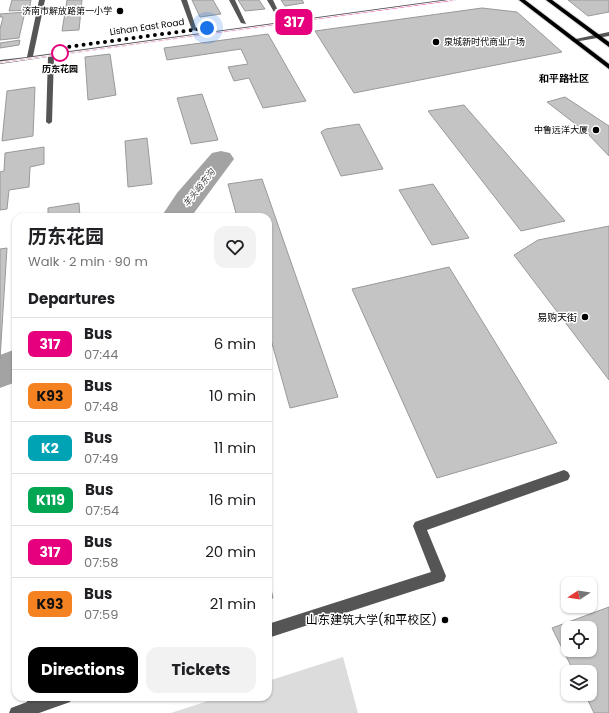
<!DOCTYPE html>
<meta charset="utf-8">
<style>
:root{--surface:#fff;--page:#f2f2f2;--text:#202124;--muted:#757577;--line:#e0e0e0;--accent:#000}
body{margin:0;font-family:Poppins,"Noto Sans SC",sans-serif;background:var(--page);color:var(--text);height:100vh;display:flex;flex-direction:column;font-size:15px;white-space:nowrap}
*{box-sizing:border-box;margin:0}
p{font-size:13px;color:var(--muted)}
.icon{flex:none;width:22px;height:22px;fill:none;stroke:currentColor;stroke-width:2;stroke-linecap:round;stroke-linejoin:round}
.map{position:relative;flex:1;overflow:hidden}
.panel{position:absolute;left:12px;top:213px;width:260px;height:488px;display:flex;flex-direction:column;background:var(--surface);border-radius:12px;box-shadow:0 1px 3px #0004}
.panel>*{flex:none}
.badge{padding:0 8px;border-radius:6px;font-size:14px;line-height:26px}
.needle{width:26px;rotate:258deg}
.fabs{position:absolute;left:561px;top:577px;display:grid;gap:8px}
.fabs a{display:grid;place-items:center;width:36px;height:36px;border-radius:8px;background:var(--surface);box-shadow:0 1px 3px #0004;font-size:20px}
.you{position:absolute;width:20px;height:20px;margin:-10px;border:3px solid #fff;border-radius:50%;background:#1a73e8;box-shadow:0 0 0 6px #1a73e833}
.map>.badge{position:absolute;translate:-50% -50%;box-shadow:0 0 0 2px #fff}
h2{padding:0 16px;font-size:15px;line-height:36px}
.round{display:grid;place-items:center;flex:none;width:42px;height:42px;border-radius:12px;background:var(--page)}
.headline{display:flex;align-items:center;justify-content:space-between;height:68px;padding:0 16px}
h1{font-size:19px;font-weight:700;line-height:30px}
.cta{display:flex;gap:8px;margin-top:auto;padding:8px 16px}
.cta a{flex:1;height:46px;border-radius:12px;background:var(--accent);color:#fff;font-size:16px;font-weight:700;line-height:46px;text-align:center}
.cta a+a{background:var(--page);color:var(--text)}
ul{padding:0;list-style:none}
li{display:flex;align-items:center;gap:12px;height:52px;padding:0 16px;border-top:1px solid var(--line)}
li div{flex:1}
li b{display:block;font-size:15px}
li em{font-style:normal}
li .badge{min-width:44px;font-weight:700;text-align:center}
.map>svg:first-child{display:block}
</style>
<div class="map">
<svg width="609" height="713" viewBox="0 0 609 713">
<rect width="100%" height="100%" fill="#fff"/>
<!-- green -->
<path fill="#dcdcdc" d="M343,657L358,713H171L220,697H268V681Z"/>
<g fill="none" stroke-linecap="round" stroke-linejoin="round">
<!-- river -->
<path fill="#a3a3a3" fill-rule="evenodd" d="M221,151L230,153L234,159L191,217H161L177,193L212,153Z
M16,349V382L0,388V355Z"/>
</g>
<!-- building -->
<path fill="#c4c4c4" stroke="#999" fill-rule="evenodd" d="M12,0H31L29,10L9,11Z
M67,0H82L79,30L62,31Z
M192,0H213L221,14L200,17Z
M238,0H259L265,9L245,11Z
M281,0H302L304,3L285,6Z
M568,0H609V12L588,16Z
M482,8L517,12L562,52L354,93L315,31Z
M25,12L19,38L0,40V29L3,17H0V14Z
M268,34L306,101L263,108L249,78L234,81L228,67L248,64L241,49L167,60L164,48Z
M20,40L19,45L0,48V43Z
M110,54L116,95L88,100L85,57Z
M35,87L33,136L2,141L7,91Z
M202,94L218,140L191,144L177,98Z
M565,97L609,126V156L587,133L547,102Z
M464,105L565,221L521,231L428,111Z
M359,124L383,169L341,176L321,132L326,129Z
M147,138L152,184L128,187L125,141Z
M44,147V164L30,167L29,187L9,190L7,209L0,210V172L4,171L5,153Z
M262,179L338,397L290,408L268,329V217H237L228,184Z
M433,184L469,238L432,245L399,190Z
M79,203L80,217H48V208Z
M609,226V380L514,255L538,240Z
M7,248L0,359V249Z
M449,267L557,443L437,478L352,289Z
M268,575L273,598L268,599Z
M609,607V713H594L585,694H590V672H574L552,628ZM568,628H590V650H568Z"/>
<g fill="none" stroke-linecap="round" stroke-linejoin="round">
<!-- major casing -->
<g stroke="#dbdbdb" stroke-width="2">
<path id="major" d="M519,0H525L609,64V69Z
M546,0H552L609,42V47Z"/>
</g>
<!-- minor -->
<path fill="#555" fill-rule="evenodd" d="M39,0H45L33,56L442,0H456L54,56L52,122L49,124L46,122L48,57L0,64V60L27,57Z
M181,0H187L197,31L192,30Z
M229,0H235L246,24L241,23Z
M267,0H273L282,19H278Z
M609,32V36L574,42L571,40Z
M564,470L568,472L570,476L568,480L427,530L446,576L444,581L268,638V624L431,572L413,526L415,522Z
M27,697H72L70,702L39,713H9L11,708L27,702Z"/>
<!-- major -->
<use href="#major" fill="#000" fill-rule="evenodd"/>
</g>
<!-- line -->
<path fill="#e6007e" stroke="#fff" d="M452,0L454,1L0,63V62Z"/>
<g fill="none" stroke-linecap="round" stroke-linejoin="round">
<!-- walk -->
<path stroke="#000" stroke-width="4" stroke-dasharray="0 7.2" d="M60,53V48L207,28"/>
</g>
<!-- markers -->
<g fill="#000" stroke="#fff" stroke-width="1.5">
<circle cx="120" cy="11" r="4"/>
<circle cx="436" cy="42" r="4"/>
<circle cx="596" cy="130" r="4"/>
<circle cx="585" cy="317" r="4"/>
<circle cx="445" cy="620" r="4"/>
</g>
<circle fill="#fff" stroke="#e6007e" stroke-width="2" cx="60" cy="53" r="8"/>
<g text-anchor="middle" stroke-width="3" stroke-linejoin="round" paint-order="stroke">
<!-- far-poi labels -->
<g font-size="9" fill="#000" stroke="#fff" text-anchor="end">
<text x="112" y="14">济南市解放路第一小学</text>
<text x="444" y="45" text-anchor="start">泉城新时代商业广场</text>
<text x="588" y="133">中鲁远洋大厦</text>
</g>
<!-- far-street labels -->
<g font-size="9" fill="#000" stroke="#fff">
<text transform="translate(147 27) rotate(-8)" y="3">Lishan East Road</text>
</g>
<!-- far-stop labels -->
<g font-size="9" font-weight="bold" fill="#000" stroke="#fff">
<text x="60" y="72">历东花园</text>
</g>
<!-- far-water labels -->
<g font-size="9" font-style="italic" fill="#444" stroke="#fff">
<text transform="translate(199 188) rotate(-52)" y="3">羊头峪东沟</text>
</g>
<!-- far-quarter labels -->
<g font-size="10" font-weight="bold" fill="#000" stroke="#fff">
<text x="564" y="82">和平路社区</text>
</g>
<!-- poi labels -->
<g font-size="10" fill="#000" stroke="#fff" text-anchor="end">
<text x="577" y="321">易购天街</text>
</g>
<!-- near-poi labels -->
<g font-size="12" fill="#000" stroke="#fff" text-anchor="end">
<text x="437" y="624">山东建筑大学(和平校区)</text>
</g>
</g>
</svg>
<div class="fabs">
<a><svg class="needle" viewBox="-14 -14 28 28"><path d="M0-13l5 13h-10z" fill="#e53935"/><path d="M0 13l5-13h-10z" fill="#757577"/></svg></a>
<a><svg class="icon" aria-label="locate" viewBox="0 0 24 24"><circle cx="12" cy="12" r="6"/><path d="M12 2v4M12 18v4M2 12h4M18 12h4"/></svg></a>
<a><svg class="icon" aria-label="layers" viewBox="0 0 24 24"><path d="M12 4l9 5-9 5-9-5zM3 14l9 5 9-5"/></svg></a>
</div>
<div class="you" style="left:207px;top:28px"></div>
<b class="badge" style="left:294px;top:22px;background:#e6007e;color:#fff">317</b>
<section class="panel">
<div class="headline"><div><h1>历东花园</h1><p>Walk · 2 min · 90 m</p></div><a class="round"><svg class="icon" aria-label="heart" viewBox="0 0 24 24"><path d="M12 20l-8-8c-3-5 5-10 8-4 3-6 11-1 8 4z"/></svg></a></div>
<h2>Departures</h2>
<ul>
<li><span class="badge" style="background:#e6007e;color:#fff">317</span><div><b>Bus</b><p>07:44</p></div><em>6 min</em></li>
<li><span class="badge" style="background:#f58220;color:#111">K93</span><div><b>Bus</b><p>07:48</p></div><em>10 min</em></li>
<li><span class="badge" style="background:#00a3b4;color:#fff">K2</span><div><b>Bus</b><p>07:49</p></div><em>11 min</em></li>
<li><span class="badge" style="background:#00a651;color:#fff">K119</span><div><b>Bus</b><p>07:54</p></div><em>16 min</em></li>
<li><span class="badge" style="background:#e6007e;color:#fff">317</span><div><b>Bus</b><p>07:58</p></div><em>20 min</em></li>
<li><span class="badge" style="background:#f58220;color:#111">K93</span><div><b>Bus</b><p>07:59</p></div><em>21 min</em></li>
</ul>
<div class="cta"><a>Directions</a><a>Tickets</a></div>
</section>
</div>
